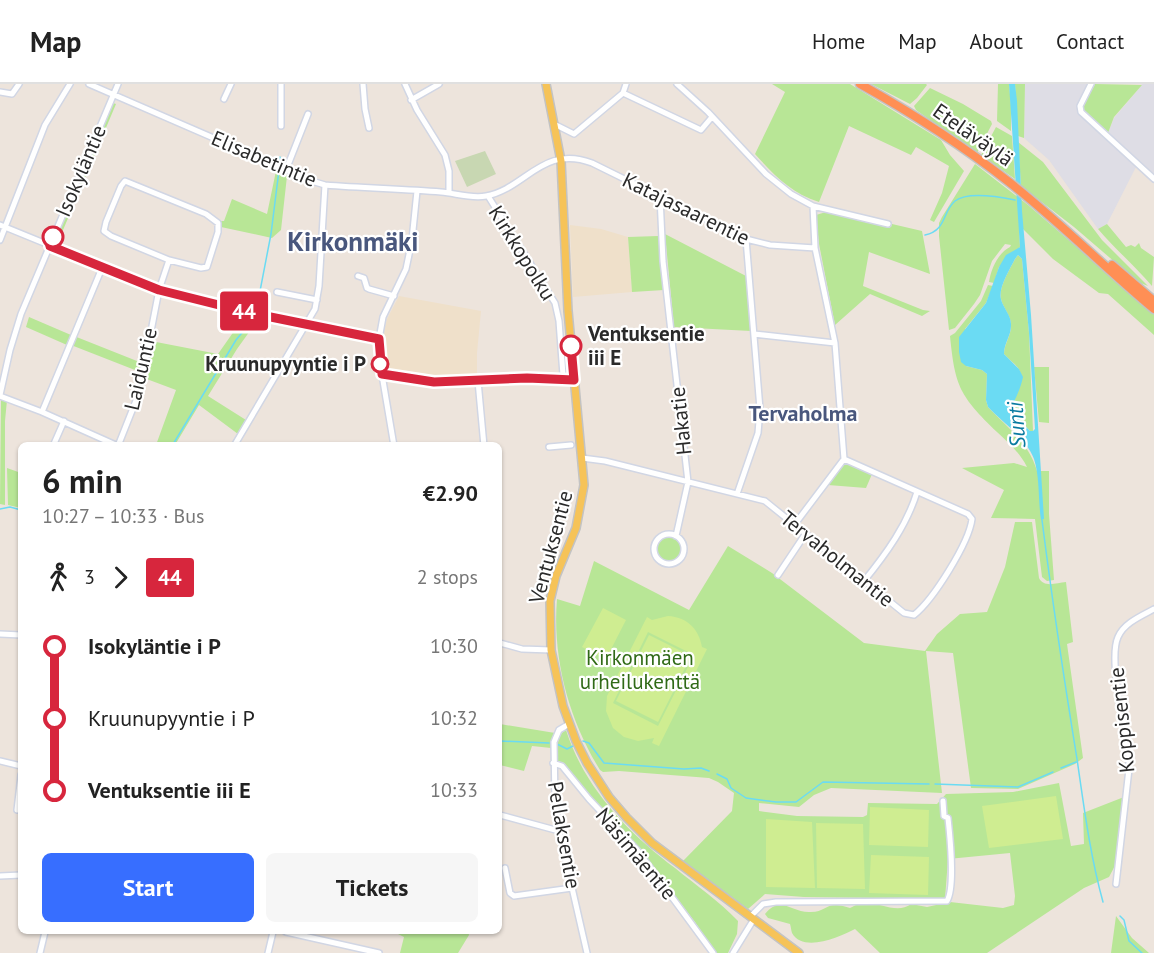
<!DOCTYPE html>
<meta charset="utf-8">
<style>
:root{--surface:#fff;--page:#f6f6f6;--text:#222;--muted:#767676;--line:#e0e0e0;--accent:#376eff}
body{margin:0;font-family:"PT Sans",sans-serif;background:var(--page);color:var(--text);height:100vh;display:flex;flex-direction:column;font-size:22px;white-space:nowrap}
*{box-sizing:border-box;margin:0}
p{font-size:20px;color:var(--muted)}
.icon{flex:none;width:33px;height:33px;fill:none;stroke:currentColor;stroke-width:2;stroke-linecap:round;stroke-linejoin:round}
.map{position:relative;flex:1;overflow:hidden}
.drawer{position:absolute;left:18px;top:358px;width:484px;height:492px;display:flex;flex-direction:column;background:var(--surface);border-radius:9px;box-shadow:0 2px 4px #0004}
.drawer>*{flex:none}
.badge{padding:0 12px;border-radius:4px;font-size:21px;line-height:39px}
.map>.badge{position:absolute;translate:-50% -50%;box-shadow:0 0 0 3px #fff}
.legs{display:flex;align-items:center;gap:9px;height:66px;padding:0 24px;font-size:20px}
.legs p{margin-inline-start:auto}
.summary{display:flex;align-items:center;justify-content:space-between;height:102px;padding:0 24px}
h1{font-size:33px;font-weight:700;line-height:45px}
.primary-button{display:flex;gap:12px;margin-top:auto;padding:12px 24px}
.primary-button a{flex:1;height:69px;border-radius:9px;background:var(--accent);color:#fff;font-size:24px;font-weight:700;line-height:69px;text-align:center}
.primary-button a+a{background:var(--page);color:var(--text)}
ul{padding:0 24px;list-style:none}
li{display:flex;align-items:center;gap:21px;height:72px;font-size:22px}
li i{display:grid;place-items:center;width:9px;height:100%;margin:0 8px;background:currentColor}
li i::after{content:'';width:15px;height:15px;margin:-8px;border:4px solid;border-radius:50%;background:var(--surface)}
li p{margin-inline-start:auto}
li:first-child i{background:linear-gradient(#0000 50%,currentColor 0)}
li:last-child i{background:linear-gradient(currentColor 50%,#0000 0)}
header{display:flex;align-items:center;gap:36px;box-sizing:border-box;height:84px;padding:0 30px;background:var(--surface);border-bottom:2px solid var(--line)}
header strong{font-size:28px}
nav{display:flex;gap:33px;margin-inline-start:auto;font-size:21px}
.map>svg:first-child{display:block}
</style>
<header>
<strong>Map</strong>
<nav><a>Home</a><a>Map</a><a>About</a><a>Contact</a></nav>
</header>
<div class="map">
<svg width="1154" height="869" viewBox="0 0 1154 869">
<rect width="100%" height="100%" fill="#ede4dc"/>
<!-- industrial -->
<path fill="#dedde5" d="M1025,0H1087L1077,23L1079,30L1136,83L1107,140L1098,145L1049,76L1024,54Z
M1141,0H1154V91L1108,49L1114,34L1142,1Z"/>
<!-- education -->
<path fill="#efe0ca" d="M570,141L601,145L628,153L632,208L573,213Z
M399,212L481,227L477,269V293L439,295L392,289L386,284L383,261L384,246L387,235Z"/>
<!-- green -->
<path fill="#b8e696" d="M772,0H850L941,56L950,71L964,87L934,138L930,136L942,109L949,82L916,63L911,71L849,42L819,118C791,109 774,91 755,70L785,8Z
M871,0H926L927,1L917,14L910,20Z
M998,0H1009L1011,21V47L997,37Z
M1015,0H1025L1024,54L1018,52Z
M1095,0L1142,1L1114,33L1108,49L1084,26V20Z
M930,4L963,20L991,37L992,40L977,69L916,26L914,22Z
M113,19L116,20L58,158L57,157V153Z
M996,43L1012,52L1015,95L981,71Z
M1018,58L1043,78L1102,156L1148,202L1138,198L1074,143L1021,102Z
M975,80L1028,121L1154,230V251L1108,210L1099,209L1053,175L1019,141L1020,163L999,183L994,199L989,198C991,185 998,169 1010,163L1011,161L1005,160L992,177L980,211L974,220L955,244L949,246L939,152V139L942,133Z
M276,87L287,92L281,146L272,154L221,143L219,137H224L232,115L267,130Z
M826,128L891,143L892,140L922,147L930,190L869,168L863,202L923,226L930,227L922,232L870,210L835,241L819,160L816,131Z
M1107,140L1126,163L1131,161L1135,163L1139,159L1141,164L1154,173L1152,202C1135,182 1115,165 1098,145Z
M665,150L746,192L751,247L674,243Z
M658,152L664,206L632,208L628,153Z
M1018,171L1022,175L1029,249L1033,347H1030C1025,341 1014,333 1013,324C1010,311 1025,304 1020,288C1018,281 1009,276 1004,270C1004,260 1011,252 1011,242C1012,233 1003,224 1001,215C998,204 1010,185 1015,175Z
M988,201L993,202L986,219L965,245L966,282L982,286L987,290L986,316L988,323C1008,344 1029,359 1037,387H1049V430L1054,496L1047,497L1042,493L1035,435L991,434L1004,406L962,384L1014,379L1027,383C1020,369 1009,359 997,348C960,312 955,303 950,252L955,249L981,217Z
M246,230L260,233L237,265L208,312L246,336L238,350L199,321L175,361H156L176,306L144,294L151,257L218,270Z
M29,233L71,251L67,261L26,243Z
M74,252L142,279L140,288L71,261Z
M1034,283H1049V339L1039,338Z
M1,315L7,316L5,337V421L0,420Z
M844,378L872,390L866,404L828,401Z
M7,384L21,389V424L8,421Z
M1015,438H1032L1039,494C1044,504 1056,499 1066,498L1073,558L1067,560L1083,674L1075,680L1018,705L971,704L953,569L926,567L942,709L831,704L814,711L799,723L759,719V727L797,732L863,733L867,731L868,719L937,720L946,710L1013,708L1059,699L1071,762L1084,760L1083,729L1124,713L1117,778L1109,793L1084,804L987,869H880L855,845C840,853 803,869 792,849C791,846 791,843 790,840L768,834L765,830C780,811 791,828 809,828C828,829 825,815 850,824C853,823 855,821 858,820C875,814 895,832 911,820L927,823L950,818L1003,824L1014,821L1015,812L1010,769L948,775L945,815L804,813L765,810L748,825L683,777L732,727L734,709L718,698L709,694L619,687L603,688L600,686C569,636 552,574 557,515L580,522L594,477L689,526L728,462L772,489L864,559L925,567L937,550L960,530L987,528L1005,483Z
M656 465a13 13 0 1 1 26 0a13 13 0 1 1-26 0Z
M500,640L555,649L551,664L532,662L524,687L500,681Z
M566,646C584,703 628,749 675,784C697,802 719,817 738,837L737,850L728,869H716L695,838L640,766L590,713L563,680L555,678C555,665 554,652 566,646Z
M1116,832L1132,854L1149,869H1111Z
M399,848H468L469,851L458,869H400L404,853L398,850Z"/>
<!-- cemetery -->
<path fill="#c8d7b2" d="M485,67L496,90L467,103L455,77Z"/>
<!-- pitch -->
<path fill="#cfed91" fill-rule="evenodd" d="M603,524L626,536L606,575L582,563Z
M668,532C687,533 699,545 702,563L707,565L659,662L652,659L654,654L638,657L624,653L613,644L606,627L607,612L647,533L652,536ZM648,548L694,571L658,642L613,619Z
M649,551L691,572L658,638L616,617Z
M1056,712L1063,755L989,764L982,722Z
M870,723L929,726L928,763L869,761Z
M766,735L812,738L815,804L766,803Z
M816,739L863,740L865,805L817,804Z
M871,771L929,773L928,811L869,809Z"/>
<!-- water -->
<path fill="#6bdbf3" fill-rule="evenodd" d="M1009,0H1015L1017,17L1022,127L1031,231L1044,435L1041,436C1038,416 1040,394 1034,375C1026,354 1003,339 988,323L986,316L987,290L982,286L966,282L961,278L959,268V253L986,219L999,183L1006,171L1020,163ZM1018,171L1022,175L1029,249L1035,345L1033,347H1030C1002,317 1016,325 1023,293L1019,285L1004,270C1004,259 1011,252 1011,242C1012,232 1003,224 1001,215C998,204 1010,185 1015,175Z"/>
<g fill="none" stroke-linecap="round" stroke-linejoin="round">
<!-- stream -->
<path stroke="#6bdbf3" stroke-width="1.5" d="M280,73V82
M925,151C947,146 942,128 955,117C968,107 1000,113 1015,116
M172,362L236,256L255,233L271,150L279,86
M0,425L10,423L21,426
M1042,436C1052,515 1064,595 1077,675C1084,723 1090,771 1103,818
M500,657L549,659
M583,657L589,659L604,679L684,685L701,684L709,687
M557,660L567,665L573,662
M1061,684L1076,678
M717,690L727,695L731,704L746,714L776,718H796L823,698L929,700
M935,700L1018,703L1053,688
M1120,832L1124,836L1129,857L1142,869"/>
<!-- minor casing -->
<g stroke="#d1d6e4" stroke-width="8">
<path id="minor" d="M89,0L315,98L325,101C363,104 402,105 441,108C455,109 471,115 486,112C525,105 543,60 592,79L746,155L770,161L815,164
M281,0V42
M363,0L365,25L369,44
M405,0L417,26L445,71L449,87V109
M677,0L708,28L766,90L791,110L813,122L888,140
M1091,0L1080,22L1081,28L1154,95
M0,8L12,10L19,0
M623,9L701,46L712,33
M224,15L231,0
M411,16L439,0
M554,40L574,50L623,9L626,0
M286,86L308,30
M488,112L555,219L559,237L563,291L565,296
M660,113L663,177L688,398L676,452
M0,141L159,206L251,229L379,255
M0,156L45,41L70,0
M377,161L411,164
M358,192L364,194L367,204L369,205L394,212
M277,208L317,216
M754,250L835,259
M382,290L434,298L527,294L574,296
M478,297L484,362
M0,311L10,266L21,230L118,0
M0,312L42,328L118,362
M42,328L102,184
M53,362L64,337
M118,362L139,309L159,206L169,176L111,152L104,147L106,138L121,102L125,97L206,130L218,139V148L207,183L201,184L169,176
M234,362L315,225L319,202L325,101
M394,362L379,273V255L383,233L406,185L412,156L417,107
M549,363L571,361
M582,374L605,377L765,417L904,529L914,531C933,516 969,459 972,435L968,430L844,375
M737,410L758,349L760,325L746,155
M795,440L844,375L835,259L815,164L813,122
M654 465a15 15 0 1 1 30 0a15 15 0 1 1-30 0Z
M778,491L806,449
M864,497C886,470 907,441 917,408
M0,550L21,551
M500,559L522,565L551,566
M569,640L559,646L554,658L555,718L559,747L587,869
M0,677L21,682
M553,679L562,682L589,715L638,767L713,869
M17,726L21,691
M500,731L559,747
M505,784L510,809L514,812L572,804
M0,792L21,791
M1116,800L1129,685V673C1125,647 1108,575 1118,553C1124,539 1141,532 1154,525
M750,833L763,820L776,818L947,817C955,804 950,752 948,734L944,732L943,717
M286,848L379,869
M40,869L45,848
M268,869L273,848
M733,869L754,835"/>
</g>
<!-- major casing -->
<g stroke="#c3c3c3" stroke-width="10">
<path id="major" d="M546,0L561,77L568,227L584,401L576,444L556,492L550,517L551,566L563,622L576,657L587,679L609,713L627,734L652,759L799,869"/>
</g>
<!-- highway casing -->
<g stroke="#c3c3c3" stroke-width="11">
<path id="highway" d="M860,0C912,29 962,61 1009,98C1060,138 1105,184 1154,225
M1112,181L1154,217"/>
</g>
<!-- minor -->
<use href="#minor" stroke="#fff" stroke-width="5"/>
<!-- major -->
<use href="#major" stroke="#f6c358" stroke-width="7"/>
<!-- highway -->
<use href="#highway" stroke="#ff8f55" stroke-width="8"/>
</g>
<g fill="none" stroke-linecap="round" stroke-linejoin="round">
<!-- line-1 casing -->
<g stroke="#fff" stroke-width="14">
<path id="line-1" d="M53,153L50,162L159,206L251,229L379,255L382,290L434,298L527,294L574,296L571,262"/>
</g>
<!-- line-1 -->
<use href="#line-1" stroke="#d7263d" stroke-width="9"/>
</g>
<!-- markers -->
<g fill="#fff" stroke="#d7263d" stroke-width="3">
<circle cx="53" cy="153" r="10"/>
<circle cx="571" cy="262" r="10"/>
<circle cx="380" cy="280" r="8"/>
</g>
<g text-anchor="middle" stroke-width="4.5" stroke-linejoin="round" paint-order="stroke">
<!-- street labels -->
<g font-size="21" fill="#2a2a2a" stroke="#fff">
<text transform="translate(973 51) rotate(35)" y="7">Eteläväylä</text>
<text transform="translate(264 75) rotate(23)" y="7">Elisabetintie</text>
<text transform="translate(81 87) rotate(-67)" y="7">Isokyläntie</text>
<text transform="translate(686 125) rotate(26)" y="7">Katajasaarentie</text>
<text transform="translate(522 169) rotate(58)" y="7">Kirkkopolku</text>
<text transform="translate(141 285) rotate(-77)" y="7">Laiduntie</text>
<text transform="translate(681 337) rotate(-96)" y="7">Hakatie</text>
<text transform="translate(551 463) rotate(-75)" y="7">Ventuksentie</text>
<text transform="translate(837 475) rotate(39)" y="7">Tervaholmantie</text>
<text transform="translate(1122 636) rotate(-96)" y="7">Koppisentie</text>
<text transform="translate(564 751) rotate(80)" y="7">Pellaksentie</text>
<text transform="translate(636 770) rotate(50)" y="7">Näsimäentie</text>
</g>
<!-- stop labels -->
<g font-size="21" font-weight="bold" fill="#2a2a2a" stroke="#fff" text-anchor="start">
<text x="588" y="257">Ventuksentie<tspan x="588" dy="24">iii E</tspan></text>
<text x="366" y="287" text-anchor="end">Kruunupyyntie i P</text>
</g>
<!-- park labels -->
<g font-size="21" fill="#306a17" stroke="#fff">
<text x="640" y="581">Kirkonmäen<tspan x="640" dy="24">urheilukenttä</tspan></text>
</g>
<!-- neighbourhood labels -->
<g font-size="22" font-weight="bold" fill="#49577d" stroke="#fff">
<text x="803" y="337">Tervaholma</text>
</g>
<!-- water labels -->
<g font-size="22" font-style="italic" fill="#087aa0" stroke="#fff">
<text transform="translate(1016 341) rotate(-94)" y="8">Sunti</text>
</g>
<!-- district labels -->
<g font-size="27" font-weight="bold" fill="#49577d" stroke="#fff">
<text x="353" y="167">Kirkonmäki</text>
</g>
</g>
</svg>
<b class="badge" style="left:244px;top:227px;background:#d7263d;color:#fff">44</b>
<section class="drawer">
<div class="summary"><div><h1>6 min</h1><p>10:27 – 10:33 · Bus</p></div><b>€2.90</b></div>
<div class="legs"><svg class="icon" aria-label="walk" viewBox="0 0 24 24"><circle cx="13" cy="4" r="2"/><path d="M13 8l-2 6 4 7M11 14l-3 7M7 12l3-4h3l4 4"/></svg>3<svg class="icon" aria-label="forward" viewBox="0 0 24 24"><path d="M9 5l7 7-7 7"/></svg><b class="badge" style="background:#d7263d;color:#fff">44</b><p>2 stops</p></div>
<ul>
<li><i style="color:#d7263d"></i><b>Isokyläntie i P</b><p>10:30</p></li>
<li><i style="color:#d7263d"></i><span>Kruunupyyntie i P</span><p>10:32</p></li>
<li><i style="color:#d7263d"></i><b>Ventuksentie iii E</b><p>10:33</p></li>
</ul>
<div class="primary-button"><a>Start</a><a>Tickets</a></div>
</section>
</div>
